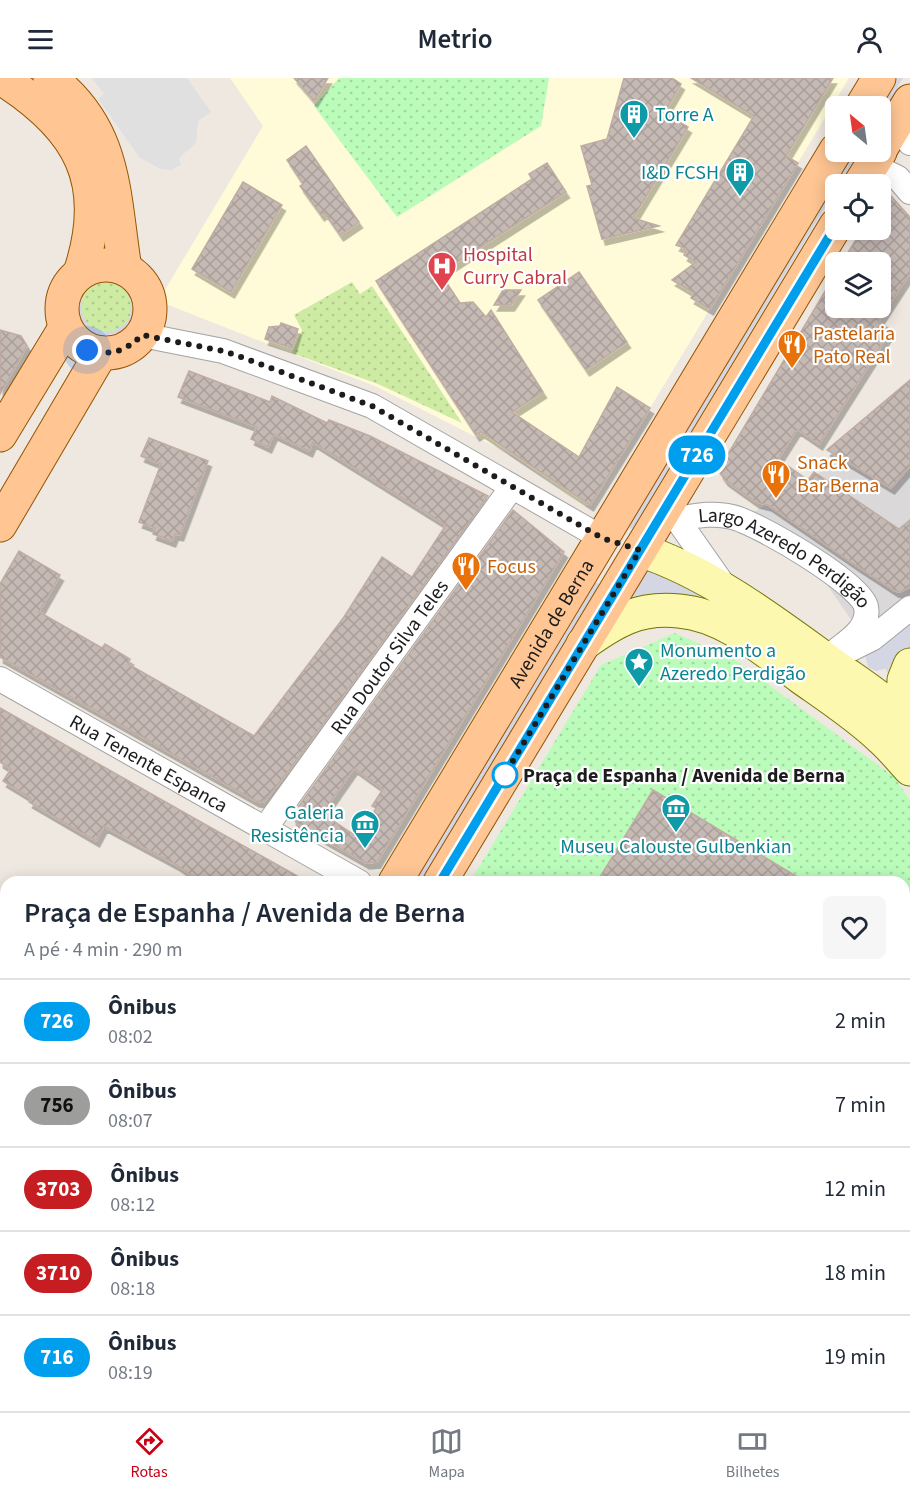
<!DOCTYPE html>
<html lang="pt">
<meta charset="utf-8">
<style>
:root{--surface:#fff;--page:#f6f6f7;--text:#1f2937;--muted:#747a83;--line:#e0e1e3;--accent:#c70014}
body{margin:0;font-family:"Source Sans 3",sans-serif;background:var(--page);color:var(--text);height:100vh;display:flex;flex-direction:column;font-size:22px;white-space:nowrap}
*{box-sizing:border-box;margin:0}
p{font-size:20px;color:var(--muted)}
.icon{flex:none;width:33px;height:33px;fill:none;stroke:currentColor;stroke-width:2;stroke-linecap:round;stroke-linejoin:round}
.map{position:relative;flex:1;overflow:hidden}
.details{position:absolute;left:0px;top:798px;width:910px;height:536px;display:flex;flex-direction:column;background:var(--surface);border-radius:18px 18px 0 0;box-shadow:0 3px 15px #0003}
.details>*{flex:none}
.badge{padding:0 12px;border-radius:20px;font-size:21px;line-height:39px}
.needle{width:39px;rotate:331deg}
.controls{position:absolute;left:825px;top:18px;display:grid;gap:12px}
.controls a{display:grid;place-items:center;width:66px;height:66px;border-radius:9px;background:var(--surface);box-shadow:0 3px 15px #0003;font-size:30px}
.you{position:absolute;width:30px;height:30px;margin:-15px;border:4px solid #fff;border-radius:50%;background:#1a73e8;box-shadow:0 0 0 9px #1a73e833}
.map>.badge{position:absolute;translate:-50% -50%;box-shadow:0 0 0 3px #fff}
.round{display:grid;place-items:center;flex:none;width:63px;height:63px;border-radius:9px;background:var(--page)}
.head{display:flex;align-items:center;justify-content:space-between;height:102px;padding:0 24px}
h1{font-size:28px;font-weight:600;line-height:45px}
ul{padding:0;list-style:none}
li{display:flex;align-items:center;gap:18px;height:84px;padding:0 24px;border-top:2px solid var(--line)}
li div{flex:1}
li b{display:block;font-size:22px}
li em{font-style:normal}
li .badge{min-width:66px;font-weight:700;text-align:center}
header{display:flex;justify-content:space-between;align-items:center;height:78px;padding:0 24px;background:var(--surface);font-size:27px;font-weight:600}
.tab-bar{display:flex;justify-content:space-around;align-items:center;height:84px;border-top:2px solid var(--line);background:var(--surface);font-size:16px;color:var(--muted)}
.tab-bar a{display:grid;justify-items:center;gap:3px}
.tab-bar .selected{color:var(--accent)}
.map>svg:first-child{display:block}
</style>
<header><svg class="icon" aria-label="menu" viewBox="0 0 24 24"><path d="M4 6h16M4 12h16M4 18h16"/></svg>Metrio<svg class="icon" aria-label="person" viewBox="0 0 24 24"><circle cx="12" cy="8" r="4"/><path d="M4 21q1-7 8-7t8 7"/></svg></header>
<div class="map">
<svg width="910" height="1333" viewBox="0 0 910 1333">
<defs>
<pattern id="grass-dots" width="8" height="8" patternUnits="userSpaceOnUse" patternTransform="scale(1.5)"><rect width="8" height="8" fill="#ceeba3"/><path d="M2 2h.1M6 6h.1" fill="none" stroke="#b0c98c" stroke-width="1.8" stroke-linecap="round"/></pattern>
<pattern id="park-dots" width="8" height="8" patternUnits="userSpaceOnUse" patternTransform="scale(1.5)"><rect width="8" height="8" fill="#bbfcba"/><path d="M2 2h.1M6 6h.1" fill="none" stroke="#a0d79f" stroke-width="1.8" stroke-linecap="round"/></pattern>
<pattern id="water-ripples" width="26" height="14" patternUnits="userSpaceOnUse" patternTransform="scale(1.5)"><rect width="26" height="14" fill="#9ed6de"/><path d="M2 4q2-2 4 0t4 0M15 11q2-2 4 0t4 0" fill="none" stroke="#88b7be"/></pattern>
<pattern id="building-cross-hatch" width="8" height="8" patternUnits="userSpaceOnUse" patternTransform="scale(1.5)"><rect width="8" height="8" fill="#c5b9b4"/><path d="M0 0l8 8M0 8l8-8" fill="none" stroke="#a99e9a"/></pattern>
<filter id="shadow"><feDropShadow dx="3.5" dy="6" stdDeviation="0" flood-color="#0004"/></filter>
</defs>
<rect width="100%" height="100%" fill="#eee8e0"/>
<!-- residential -->
<path fill="#dad8d9" d="M910,341V627L796,462L747,438Z"/>
<!-- education -->
<path fill="#fffbd8" d="M230,0H849L599,415L590,427L584,428L512,377L377,309L166,226L163,219L165,212L263,48Z
M6,1025V1056L0,1052V1036Z"/>
<!-- grass -->
<path fill="url(#grass-dots)" d="M80 229a26 26 0 1 1 52 0a26 26 0 1 1-52 0Z
M352,204L360,216L372,208L462,345L378,306L292,275L302,252L294,237Z
M0,1052L6,1056V1206L0,1203Z"/>
<!-- park -->
<path fill="url(#park-dots)" d="M339,0H549L541,48L397,139L314,28Z
M675,555L734,581L894,699L910,722V1333H244L242,1328H904V804H470L601,587Z"/>
<!-- parking -->
<path fill="#e0e0e0" d="M92,0H187L211,34L198,43L196,65L179,80L181,87L171,92L161,91L140,80L98,21L104,16Z"/>
<!-- plaza -->
<path fill="#d5d6e3" fill-rule="evenodd" d="M898,0H903L881,38L880,29Z
M854,74H859L839,106H836L835,113L633,450L629,451L634,438Z
M109,199L126,207L132,214L136,232L133,241L121,254L103,258L94,256L80,243L77,226L84,209L91,203ZM101,203H109L124,210L131,223L130,239L125,246L112,254H103L89,248L81,234L83,218L87,211Z
M654,486L730,538L627,525L650,488Z
M593,505H598L599,509L421,804H414Z
M910,539V572L884,591L876,593L868,589L865,577Z"/>
<!-- water -->
<path fill="url(#water-ripples)" d="M904,891L910,893V951L905,965Z
M905,1170L906,1177L910,1178V1263L905,1269Z"/>
<!-- building -->
<path fill="url(#building-cross-hatch)" stroke="#c0aca2" stroke-width="1.5" fill-rule="evenodd" filter="url(#shadow)" d="M294,0H328L314,23Z
M624,0H672L681,6L664,35L688,49L633,140L659,148L602,161L587,108L592,107L581,68L607,61Z
M691,0H833L786,78L798,85L710,231L691,220L694,215L672,202L696,184L684,177L687,171L676,167L754,38Z
M306,68L359,144L340,157L324,134L321,137L300,108L303,106L287,82Z
M547,85L566,114L440,195L460,225L473,224L486,239L491,232L543,314L512,334L579,379L617,309L650,330L590,427L481,354L476,357L376,203L532,101L529,96Z
M243,104L282,127L231,214L192,191Z
M891,118L910,139V195L878,244L891,252L819,366L797,351L778,381L808,402L814,394L899,451L910,442V509L900,514L895,513L858,489L768,427L756,424L725,402L720,395L722,386L836,195V230H880V184H842L862,152H880V119Z
M579,194L627,264L586,292L538,222Z
M503,212H521L511,227H494Z
M281,245L298,251L292,270L265,261L269,249L280,248Z
M0,252L21,258L27,268L0,316Z
M189,293L270,324L272,318L327,345L329,342L370,358L488,418L290,691L264,724L256,723L0,579V506L19,473L60,497L39,534L102,570L105,566L130,581L128,586L254,658L344,539L382,479L412,499L446,447L313,364L309,373L274,356L268,369L251,361L257,349L178,319Z
M910,302V388L891,410L827,372Z
M149,360L208,383L180,457L175,456L172,463L153,456L155,450L139,444L161,386L141,378Z
M513,432L564,474L377,784L366,785L300,748L293,741V736ZM354,690L383,711L372,728L376,730L359,760L329,740L331,738L324,733Z
M0,630L199,743L308,804H190L193,798L175,786L104,748L96,763L29,724L31,720L3,703L11,691L0,684Z
M653,712L806,804H597Z"/>
<g fill="none" stroke-linecap="round" stroke-linejoin="round">
<!-- minor casing -->
<g stroke="#a3a3a3" stroke-width="26">
<g id="minor">
<path d="M897,45L910,65"/>
<path d="M872,87L898,100L910,114"/>
<path d="M142,257L223,273L372,328L602,460"/>
<path d="M664,434L677,441L724,508"/>
<path id="s1" d="M677,441C695,438 714,434 732,439C756,444 862,506 866,529C870,549 850,562 837,572"/>
<path d="M851,571L873,560L910,530"/>
<path id="s2" d="M0,601L359,804"/>
<path id="s3" d="M266,749L512,409"/>
<path d="M0,907L6,910"/>
</g>
</g>
<!-- secondary casing -->
<g stroke="#747500" stroke-width="35">
<path id="secondary" d="M640,472C712,496 774,544 836,589C861,607 891,625 910,650
M583,566C615,543 638,529 679,533C726,537 765,573 802,600C829,619 858,638 882,661C892,670 901,681 910,691
M903,641L904,602L910,587"/>
</g>
<!-- primary casing -->
<g stroke="#935400" stroke-width="35">
<g id="primary">
<path d="M50,0C117,51 113,116 125,191"/>
<path d="M4,2C80,51 110,104 80,195"/>
<path d="M862,28L879,0"/>
<path d="M880,72L910,23"/>
<path d="M860,106L880,74"/>
<circle cx="106" cy="231" r="44"/>
<path d="M0,357L65,250"/>
<path d="M0,447L101,275"/>
<path id="s4" d="M395,804L836,72"/>
<path d="M440,804L836,147"/>
<path d="M0,1248L6,1252"/>
<path d="M0,1292L6,1296"/>
<path d="M54,1328L62,1333"/>
<path d="M122,1328L130,1333"/>
<path d="M205,1328L206,1333"/>
</g>
</g>
<!-- minor -->
<use href="#minor" stroke="#fff" stroke-width="24"/>
<!-- secondary -->
<use href="#secondary" stroke="#fcf8b0" stroke-width="33"/>
<!-- primary -->
<use href="#primary" stroke="#ffc694" stroke-width="33"/>
</g>
<g fill="none" stroke-linecap="round" stroke-linejoin="round">
<!-- line casing -->
<g stroke="#fff" stroke-width="14">
<path id="line" d="M440,804L836,147"/>
</g>
<!-- line -->
<use href="#line" stroke="#009fee" stroke-width="9"/>
<!-- walk -->
<path stroke="#1c1c1c" stroke-width="6" stroke-dasharray="0 10.8" d="M87,272C110,278 125,274 142,257L223,273L244,280L372,328L602,460L640,472L502,701L505,697"/>
</g>
<!-- icons -->
<defs>
<g id="building-pin" transform="scale(1.5)"><path d="M0 17L-7.5 6A9.5 9.5 0 1 1 7.5 6Z" fill="#0f9aa8" stroke="#fff"/><path d="M-4-6H4V6H1V3H-1V6H-4ZM-2.5-4.3h1.7v1.8h-1.7ZM.8-4.3h1.7v1.8H.8ZM-2.5-1h1.7V.8h-1.7ZM.8-1h1.7V.8H.8Z" fill="#fff"/></g>
<g id="hospital-pin" transform="scale(1.5)"><path d="M0 17L-7.5 6A9.5 9.5 0 1 1 7.5 6Z" fill="#e0444e" stroke="#fff"/><path d="M-5-5h3v3.5h4V-5h3V5h-3V1.5h-4V5h-3Z" fill="#fff"/></g>
<g id="restaurant-pin" transform="scale(1.5)"><path d="M0 17L-7.5 6A9.5 9.5 0 1 1 7.5 6Z" fill="#e8710a" stroke="#fff"/><path d="M-5-6h1v4h1v-4h1v4h1v-4h1v5L-1.5 .5V6h-2V.5L-5-1ZM5-6V6H3V1.5H1.5Q1.5-4 5-6Z" fill="#fff"/></g>
<g id="sight-pin" transform="scale(1.5)"><path d="M0 17L-7.5 6A9.5 9.5 0 1 1 7.5 6Z" fill="#0f9aa8" stroke="#fff"/><path d="M0-6L1.8-2.2L6-1.7L2.9 1.2L3.7 5.4L0 3.3L-3.7 5.4L-2.9 1.2L-6-1.7L-1.8-2.2Z" fill="#fff"/></g>
<g id="museum-pin" transform="scale(1.5)"><path d="M0 17L-7.5 6A9.5 9.5 0 1 1 7.5 6Z" fill="#0f9aa8" stroke="#fff"/><path d="M0-6L6-3V-2H-6V-3ZM-5-1h2V3h-2ZM-1-1h2V3h-2ZM3-1h2V3H3ZM-6 4H6V6H-6Z" fill="#fff"/></g>
</defs>
<g fill-rule="evenodd">
<use href="#building-pin" x="634" y="36"/>
<use href="#building-pin" x="740" y="94"/>
<use href="#hospital-pin" x="442" y="188"/>
<use href="#restaurant-pin" x="792" y="266"/>
<use href="#restaurant-pin" x="776" y="396"/>
<use href="#restaurant-pin" x="466" y="488"/>
<use href="#sight-pin" x="639" y="584"/>
<use href="#museum-pin" x="676" y="730"/>
<use href="#museum-pin" x="365" y="746"/>
</g>
<!-- markers -->
<circle fill="#fff" stroke="#009fee" stroke-width="3" cx="505" cy="697" r="12"/>
<g text-anchor="middle" stroke-width="4.5" stroke-linejoin="round" paint-order="stroke">
<!-- culture labels -->
<g font-size="20" fill="#0d838f" stroke="#fff" text-anchor="start">
<text x="655" y="43">Torre A</text>
<text x="719" y="101" text-anchor="end">I&amp;D FCSH</text>
<text x="660" y="579">Monumento a<tspan x="660" dy="23">Azeredo Perdigão</tspan></text>
<text x="344" y="741" text-anchor="end">Galeria<tspan x="344" dy="23">Resistência</tspan></text>
<text x="676" y="775" text-anchor="middle">Museu Calouste Gulbenkian</text>
</g>
<!-- health labels -->
<g font-size="20" fill="#be3a42" stroke="#fff" text-anchor="start">
<text x="463" y="183">Hospital<tspan x="463" dy="23">Curry Cabral</tspan></text>
</g>
<!-- food labels -->
<g font-size="20" fill="#c56008" stroke="#fff" text-anchor="start">
<text x="813" y="262">Pastelaria<tspan x="813" dy="23">Pato Real</tspan></text>
<text x="797" y="391">Snack<tspan x="797" dy="23">Bar Berna</tspan></text>
<text x="487" y="495">Focus</text>
</g>
<!-- street labels -->
<g font-size="20" fill="#1c1c1c" stroke="#fff">
<text dy="7" stroke="none"><textPath href="#s1" startOffset="120">Largo Azeredo Perdigão</textPath></text>
<text dy="7" stroke="none"><textPath href="#s4" startOffset="302">Avenida de Berna</textPath></text>
<text dy="7" stroke="none"><textPath href="#s3" startOffset="210">Rua Doutor Silva Teles</textPath></text>
<text dy="7" stroke="none"><textPath href="#s2" startOffset="171">Rua Tenente Espanca</textPath></text>
</g>
<!-- stop labels -->
<g font-size="20" font-weight="bold" fill="#1c1c1c" stroke="#fff" text-anchor="start">
<text x="523" y="704">Praça de Espanha / Avenida de Berna</text>
</g>
</g>
</svg>
<div class="controls">
<a><svg class="needle" viewBox="-14 -14 28 28"><path d="M0-13l5 13h-10z" fill="#e53935"/><path d="M0 13l5-13h-10z" fill="#747a83"/></svg></a>
<a><svg class="icon" aria-label="locate" viewBox="0 0 24 24"><circle cx="12" cy="12" r="6"/><path d="M12 2v4M12 18v4M2 12h4M18 12h4"/></svg></a>
<a><svg class="icon" aria-label="layers" viewBox="0 0 24 24"><path d="M12 4l9 5-9 5-9-5zM3 14l9 5 9-5"/></svg></a>
</div>
<div class="you" style="left:87px;top:272px"></div>
<b class="badge" style="left:697px;top:377px;background:#009fee;color:#fff">726</b>
<section class="details">
<div class="head"><div><h1>Praça de Espanha / Avenida de Berna</h1><p>A pé · 4 min · 290 m</p></div><a class="round"><svg class="icon" aria-label="heart" viewBox="0 0 24 24"><path d="M12 20l-8-8c-3-5 5-10 8-4 3-6 11-1 8 4z"/></svg></a></div>
<ul>
<li><span class="badge" style="background:#009fee;color:#fff">726</span><div><b>Ônibus</b><p>08:02</p></div><em>2 min</em></li>
<li><span class="badge" style="background:#9d9d9c;color:#111">756</span><div><b>Ônibus</b><p>08:07</p></div><em>7 min</em></li>
<li><span class="badge" style="background:#c61d23;color:#fff">3703</span><div><b>Ônibus</b><p>08:12</p></div><em>12 min</em></li>
<li><span class="badge" style="background:#c61d23;color:#fff">3710</span><div><b>Ônibus</b><p>08:18</p></div><em>18 min</em></li>
<li><span class="badge" style="background:#009fee;color:#fff">716</span><div><b>Ônibus</b><p>08:19</p></div><em>19 min</em></li>
</ul>
</section>
</div>
<nav class="tab-bar">
<a class="selected"><svg class="icon" aria-label="directions" viewBox="0 0 24 24"><path d="M12 3l9 9-9 9-9-9zM9 14v-3h6M13 9l2 2-2 2"/></svg>Rotas</a>
<a><svg class="icon" aria-label="map" viewBox="0 0 24 24"><path d="M3 6l6-2 6 2 6-2v14l-6 2-6-2-6 2zM9 4v14M15 6v14"/></svg>Mapa</a>
<a><svg class="icon" aria-label="tickets" viewBox="0 0 24 24"><path d="M3 7h18v10H3zM15 7v10"/></svg>Bilhetes</a>
</nav>
